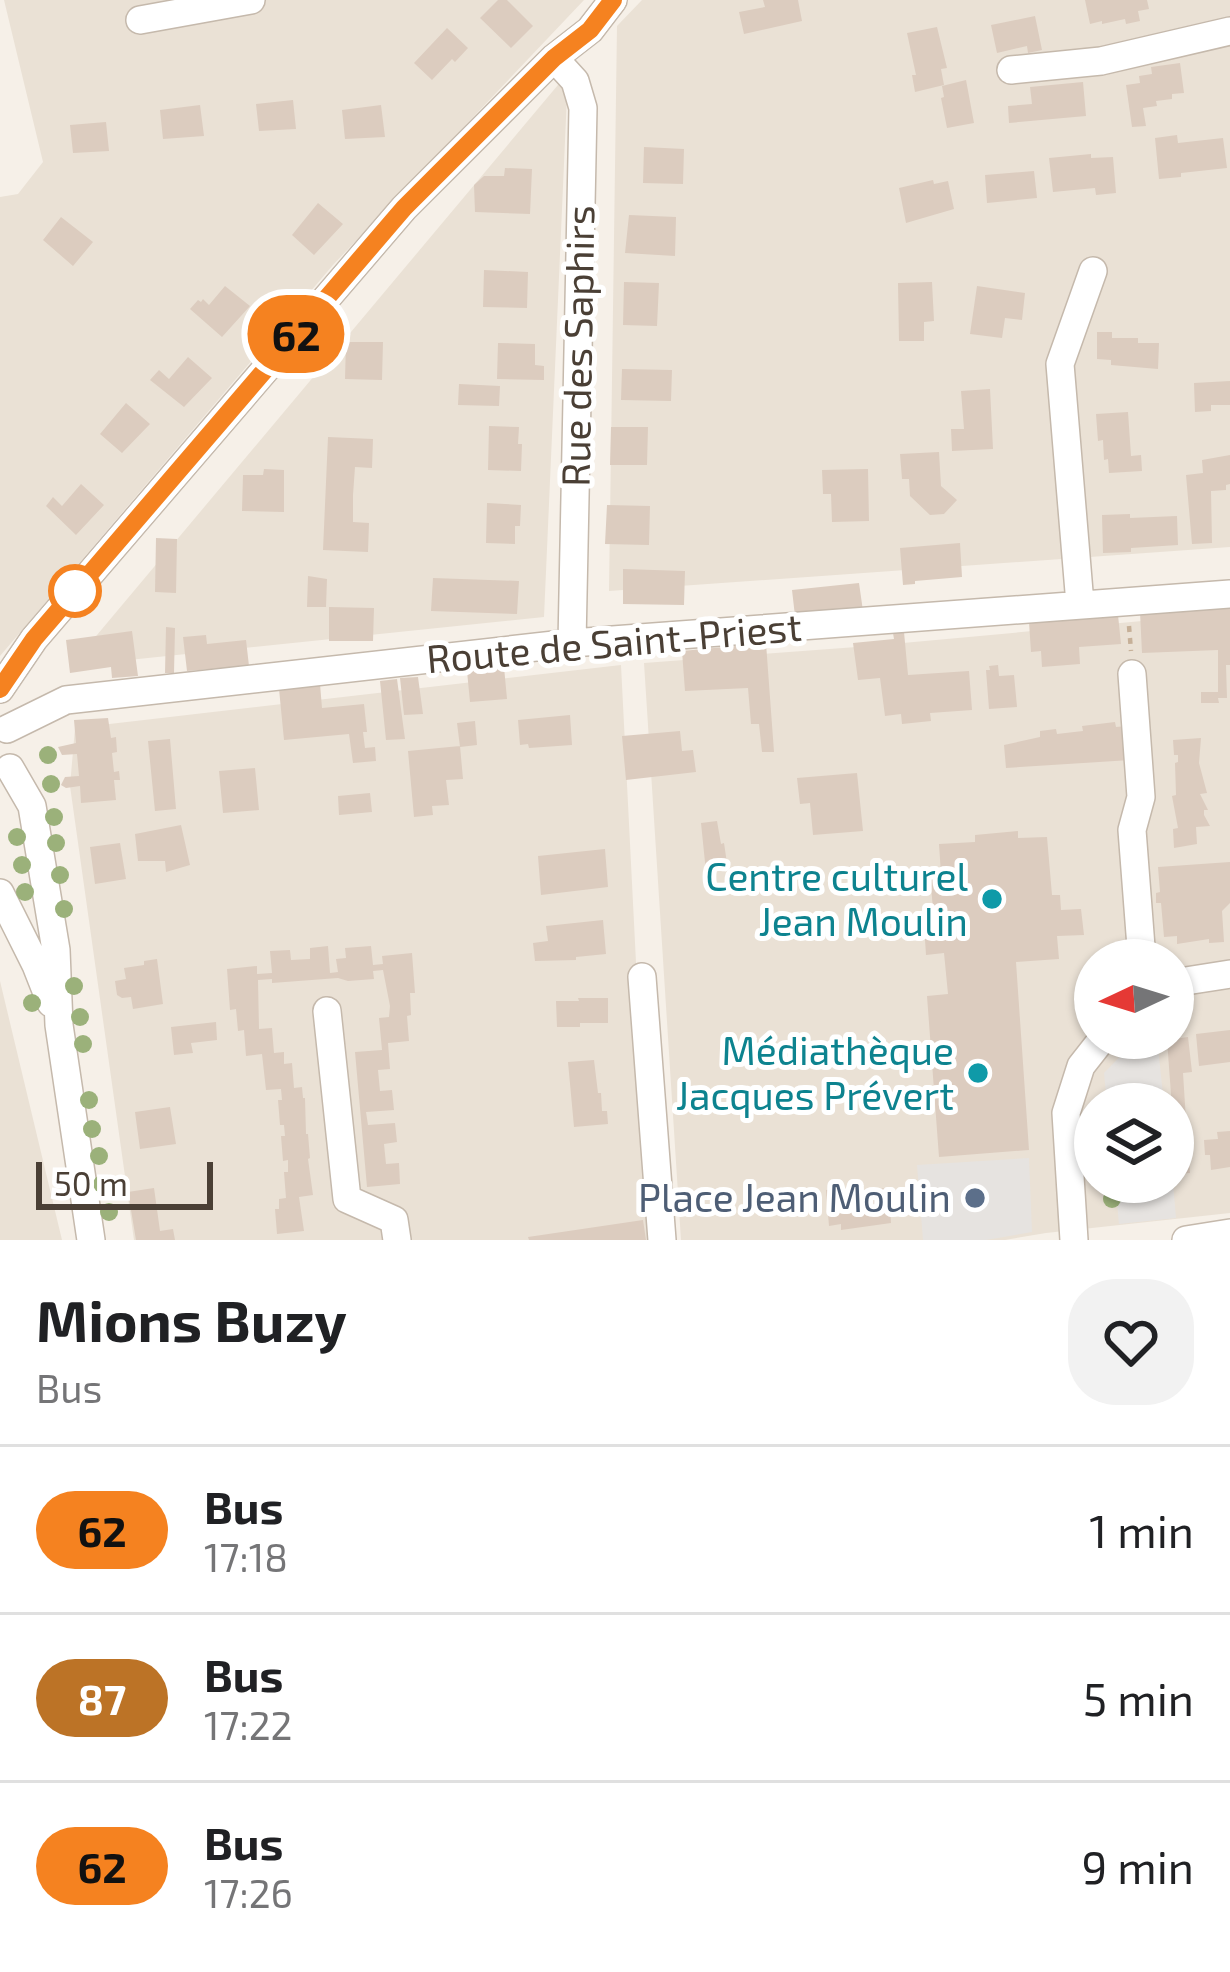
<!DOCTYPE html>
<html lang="fr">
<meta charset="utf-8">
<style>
:root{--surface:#fff;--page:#f2f2f2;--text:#202124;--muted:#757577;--line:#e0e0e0}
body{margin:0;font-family:"Exo 2",sans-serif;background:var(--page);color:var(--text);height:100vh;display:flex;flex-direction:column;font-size:45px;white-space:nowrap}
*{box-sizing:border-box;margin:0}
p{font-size:39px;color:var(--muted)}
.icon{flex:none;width:66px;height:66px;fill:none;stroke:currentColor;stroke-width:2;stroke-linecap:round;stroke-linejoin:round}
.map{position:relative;height:1240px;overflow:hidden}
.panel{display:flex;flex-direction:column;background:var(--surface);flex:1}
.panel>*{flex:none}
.badge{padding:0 24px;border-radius:39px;font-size:42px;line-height:78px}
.needle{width:78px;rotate:266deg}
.tools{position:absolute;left:1074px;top:939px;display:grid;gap:24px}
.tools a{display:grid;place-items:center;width:120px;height:120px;border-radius:50%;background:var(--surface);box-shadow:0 3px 9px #0004;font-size:60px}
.scale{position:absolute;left:36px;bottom:30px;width:177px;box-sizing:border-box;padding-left:12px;border:6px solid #4a3f35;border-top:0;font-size:33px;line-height:42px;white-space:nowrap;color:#4a3f35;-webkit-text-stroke:9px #fff;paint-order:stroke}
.map>.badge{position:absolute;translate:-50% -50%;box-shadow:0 0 0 6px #fff}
.round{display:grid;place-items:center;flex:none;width:126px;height:126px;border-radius:48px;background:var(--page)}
.headline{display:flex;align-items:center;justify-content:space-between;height:204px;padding:0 36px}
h1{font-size:57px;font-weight:700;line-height:90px}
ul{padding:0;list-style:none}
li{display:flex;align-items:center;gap:36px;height:168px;padding:0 36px;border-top:3px solid var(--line)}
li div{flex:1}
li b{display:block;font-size:45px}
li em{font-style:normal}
li .badge{min-width:132px;font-weight:700;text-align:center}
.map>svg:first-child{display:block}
</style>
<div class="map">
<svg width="1230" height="1240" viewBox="0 0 1230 1240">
<rect width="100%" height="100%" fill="#f6f0e8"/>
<!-- residential -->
<path fill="#eae1d5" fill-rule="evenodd" d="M4,0H584L333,265L0,656V197L18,194L43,162Z
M642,0H1230V547L609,591L617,26Z
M568,73L544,617L71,666Z
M1230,613V1213L1046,1233L1005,1240H681L644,663L870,646ZM1095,960H1173V1038H1095ZM1095,1104H1173V1182H1095Z
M621,665L650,1240H134L70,786L75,728Z
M0,981L62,1240H0Z"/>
<!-- parking -->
<path fill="#e6e3e0" d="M1138,1038H1157L1164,1104H1107L1104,1073Z
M1029,1158L1032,1232L986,1240H923L917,1165Z
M1115,1182H1173L1176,1218L1119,1224Z"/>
<!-- building -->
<path fill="#dcccbf" d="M498,0H507L533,26L511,48L480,18Z
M763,0H798L802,21L744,34L739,12L765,7Z
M1085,0H1147L1149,9L1138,11L1140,21L1126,24L1125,19L1102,24V21L1090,24Z
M1035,16L1042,50L1028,53L1027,46L997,53L991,25Z
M937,27L947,68L941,69L944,85L915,92L912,75H916L907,33Z
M447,28L468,48L455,62L452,59L432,80L414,63Z
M1180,63L1184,93L1172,94V99L1156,101L1157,106L1143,108L1146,126L1132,127L1126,85L1140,83L1139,76L1152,74L1151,67Z
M966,80L974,123L947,128L941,98L944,97L942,86Z
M1083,82L1086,116L1009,123L1008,106L1032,104L1030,87Z
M293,100L296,129L259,131L256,104Z
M200,105L204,136L163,139L160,110Z
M381,105L385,137L345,139L342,110Z
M106,122L109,151L73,153L70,125Z
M1177,135L1178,143L1223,138L1227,168L1181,173V177L1159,179L1155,138Z
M644,147L684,149L683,184L643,183Z
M1091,154V158L1113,157L1116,193L1096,195L1095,188L1053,192L1049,158Z
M505,168L532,169L530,214L475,212L474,185L484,176H504Z
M1034,171L1037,198L987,203L985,175Z
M933,180L934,184L948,181L954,209L906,223L899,188Z
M318,203L343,224L314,255L292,235Z
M629,215L676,217L675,256L625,253Z
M61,217L93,242L73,266L43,240Z
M484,270L528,272L527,308L483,307Z
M624,282L659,283L657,326L623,325Z
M932,282L934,321L924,322V341H899L898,283Z
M225,286L250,306L222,337L190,309L198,300L201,302L203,299L209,305Z
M977,286L1025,293L1022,320L1005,318L1002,338L970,334Z
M1097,332H1112V338H1138V343H1159L1158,369L1111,365V360L1097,359Z
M346,342H383L382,380L345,379Z
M498,343L535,344V365L544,366V380L497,379Z
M188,357L212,378L184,407L150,380L159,370L169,379Z
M622,369L672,370L671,401L621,400Z
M1230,381V405H1211V411L1195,412L1194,383Z
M459,384L500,386L499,406L458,405Z
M990,389L993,449L952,451L951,429H964L961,391Z
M126,403L150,424L122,453L100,434Z
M1128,412L1131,456L1141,455L1142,471L1109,473L1108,459L1104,460L1103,440L1098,441L1096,414Z
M489,426L519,427L518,444H522L521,471L488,470Z
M611,427H648L647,465H610Z
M328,437L373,439L372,468L355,467L353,495V522L369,523L368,552L323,550Z
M939,452L941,486L957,500L944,514L930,515L910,496L909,479H902L900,454Z
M1230,455V484L1226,485V490L1211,491L1212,543L1192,544L1186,475L1203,473L1202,460Z
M264,469L284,470V512L242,511L243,475H263Z
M868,469L869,521L832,522L831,494H823L822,470Z
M81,484L104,505L76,535L46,506L53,497L62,506Z
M487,503L521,505L520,526H515V544L486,543Z
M607,505L650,506L649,545L605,544Z
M1130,514V518L1177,516L1178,545L1131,548V552L1103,553L1102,515Z
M156,538L177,539L176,593L155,592Z
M960,543L962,577L915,581V584L903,585L900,548Z
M623,569L685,571L684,605L623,604Z
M308,576L327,579L326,607H307Z
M433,578L519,581L517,614L431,611Z
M859,583L863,611L795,616L792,590Z
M329,607L374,608L373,641H329Z
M1230,607V665H1226L1227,698H1218L1219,703H1201V692H1218V650L1142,653L1140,612Z
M1118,615L1121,644L1079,647L1080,664L1042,667L1041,651L1031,652L1029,622Z
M166,627L175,628L174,673H165Z
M132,631L138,676L112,678L111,667L70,673L66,640Z
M904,632L908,675L969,671L972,710L930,713L931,721L902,724L901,714L885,716L880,678L858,680L853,643L894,639L893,633Z
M206,635L207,644L246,640L249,666L187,671L183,637Z
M766,643L774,752H762L759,724H751L748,688L685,691L682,651Z
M998,665L999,676L1014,675L1017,707L989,709L986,670H990L989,666Z
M504,667L507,699L470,702L467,671Z
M418,677L423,714L404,715L400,678Z
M397,679L405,739L386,740L380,681Z
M320,684L322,708L364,704L367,732H363L365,748L375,747L376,761L353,763L349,734L284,740L279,689Z
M570,715L572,745L529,748L528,744L520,745L518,720Z
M108,718L111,738L116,737L117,752L112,753L114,772L119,771L120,780H114L116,800L81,803L80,786L66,788L61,785L65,777L79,776L77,754L62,755L58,747L76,743L74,720Z
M475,721L477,745L460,747L457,723Z
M1115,722L1116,727L1127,726L1130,760L1006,768L1004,745L1040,737V731L1056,729L1057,734L1083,731L1082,726Z
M680,731L682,751L693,750L696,772L626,780L622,736Z
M1201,738L1199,763L1207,793L1200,794L1208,810H1204V815L1210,826L1196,827L1197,844L1174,848L1173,829L1178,828L1172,796L1176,795L1175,763L1178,762V755H1174L1173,740Z
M170,739L176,809L155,811L148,741Z
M460,746L463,779L446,780L449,805L432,806L433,815L414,817L408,751Z
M255,768L259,810L223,813L219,771Z
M857,773L863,831L813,835L810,803L800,804L797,778Z
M370,793L372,812L339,815L338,796Z
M717,821L721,844L724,843L728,870L706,872L701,823Z
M181,825L190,865L166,872L165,861H138L135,834Z
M1018,831V838L1047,837L1052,895H1060L1061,910L1081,909L1084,935L1057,936L1059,959L1016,962L1029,1150L939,1157L927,996L948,994L944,953L926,955L923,909H933L930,875L941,874L939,844L975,842V835Z
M120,843L126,879L95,884L90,847Z
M605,849L608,887L541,895L538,856Z
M1230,862V903L1222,911L1224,942L1209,943V939L1177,944V936L1164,937L1161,903H1156V893L1160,892L1158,867Z
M603,920L606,954L576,957V960L535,961L533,943L548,941L546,926Z
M328,946L330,973L338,972L336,959L346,958L345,948L371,946L373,965L383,964L382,956L412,953L415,993H410L411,1015L407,1016L409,1041L388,1043L390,1069L378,1070L380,1091L392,1090L394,1110L366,1112L368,1125L395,1123L397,1142L384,1144L386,1164L399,1163L400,1184L367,1187L355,1052L382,1050L379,1018L389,1017L390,1006L383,970L373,971L374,979L348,981L338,978L272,983V979L258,980L259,1029L272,1028L274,1053L284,1052V1064L292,1063L294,1088L302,1087L303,1098H305L306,1134H308L310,1158L308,1159L313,1195L299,1197L304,1231L277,1234L275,1209H279V1199L286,1198L284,1172H288V1160L283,1161L281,1136H285L284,1125H280L278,1100H282L281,1089L266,1090L262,1054L246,1056L244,1030L238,1031L236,1009L230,1010L227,969L257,966V974L272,973L270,951L290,950L291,960L310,959V948Z
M157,959L163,1004L133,1009L131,997L122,998L117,995L115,981L126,979L124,968L144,965V961Z
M578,998H608V1023H580V1027H557L556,1001H579Z
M216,1022L217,1040L191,1043L193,1053L174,1055L171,1027Z
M1230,1030V1062L1199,1066L1196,1034Z
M1188,1037L1192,1072L1183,1073L1186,1120L1173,1121L1167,1040Z
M594,1060L598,1093H601L602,1111H607L608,1124L574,1127L568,1062Z
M170,1107L176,1144L140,1149L135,1112Z
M1230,1131V1167L1211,1170L1210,1155H1205L1204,1140L1218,1139L1217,1132Z
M1181,1136L1188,1145L1190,1173L1176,1174L1175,1140Z
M154,1188L160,1231L173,1229L175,1240H136L128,1192Z
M889,1188L891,1223L841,1230V1224L829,1226L826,1190L838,1189L839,1198L871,1195V1189Z
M643,1220L646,1240H529L528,1237Z"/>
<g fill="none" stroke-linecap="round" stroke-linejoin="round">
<!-- minor casing -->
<g stroke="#c5b9ac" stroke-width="30">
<path id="minor" d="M140,20L251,0
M554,58L575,81L583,108L572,643
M1011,70L1101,61L1230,31
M1080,604L1060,364L1093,271
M1132,674L1141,797L1132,830L1142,960
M0,689L34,639L404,208L554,58L590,30L613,0
M7,729L66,700L572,643L1230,594
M10,768L32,806L56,950L59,1025L91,1240
M0,893L36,965L51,1003
M642,977L662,1240
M1173,983L1230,974
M327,1011L347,1199L394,1220L397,1240
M1074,1240L1066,1113L1081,1066L1103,1038
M1186,1240L1230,1233"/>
</g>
<!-- path -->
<path stroke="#c6b098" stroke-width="4.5" stroke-dasharray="6 6" stroke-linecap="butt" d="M1129,626L1131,651"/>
<!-- minor -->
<use href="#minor" stroke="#fff" stroke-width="27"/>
</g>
<!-- trees -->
<g fill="#9bb17a">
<circle cx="48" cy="755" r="9"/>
<circle cx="51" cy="784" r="9"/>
<circle cx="54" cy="817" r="9"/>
<circle cx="17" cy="837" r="9"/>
<circle cx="56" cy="843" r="9"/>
<circle cx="22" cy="865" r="9"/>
<circle cx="60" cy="875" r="9"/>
<circle cx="25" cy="892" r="9"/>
<circle cx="64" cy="909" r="9"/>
<circle cx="74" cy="986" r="9"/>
<circle cx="32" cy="1003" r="9"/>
<circle cx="80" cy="1017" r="9"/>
<circle cx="83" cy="1044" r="9"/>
<circle cx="89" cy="1100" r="9"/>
<circle cx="92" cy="1129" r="9"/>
<circle cx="99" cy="1156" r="9"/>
<circle cx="102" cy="1184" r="9"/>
<circle cx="1112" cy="1199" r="9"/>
<circle cx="109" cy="1212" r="9"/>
</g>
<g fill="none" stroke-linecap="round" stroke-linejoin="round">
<!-- line casing -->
<g stroke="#fff" stroke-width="27">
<path id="line" d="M0,689L34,639L404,208L554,58L590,30L613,0"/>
</g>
<!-- line -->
<use href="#line" stroke="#f58220" stroke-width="18"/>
</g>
<!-- markers -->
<circle fill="#fff" stroke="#f58220" stroke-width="6" cx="75" cy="591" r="24"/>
<g fill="#0f9aa8" stroke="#fff" stroke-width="4.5">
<circle cx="992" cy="899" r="12"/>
<circle cx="978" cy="1073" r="12"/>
</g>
<circle fill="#5c6f8a" stroke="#fff" stroke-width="4.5" cx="975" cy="1198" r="12"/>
<g text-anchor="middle" stroke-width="10" stroke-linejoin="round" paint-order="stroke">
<!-- street labels -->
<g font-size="39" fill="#4a3f35" stroke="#fff">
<text transform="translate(578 346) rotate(-89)" y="14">Rue des Saphirs</text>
<text transform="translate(614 643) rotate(-5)" y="14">Route de Saint-Priest</text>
</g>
<!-- culture labels -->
<g font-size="39" fill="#0d838f" stroke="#fff" text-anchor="end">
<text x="968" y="891">Centre culturel<tspan x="968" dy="45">Jean Moulin</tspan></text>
<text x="954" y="1065">Médiathèque<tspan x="954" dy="45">Jacques Prévert</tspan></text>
</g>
<!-- service labels -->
<g font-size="39" fill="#4e5e75" stroke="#fff" text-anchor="end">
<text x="951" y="1212">Place Jean Moulin</text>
</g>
</g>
</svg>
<div class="tools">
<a><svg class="needle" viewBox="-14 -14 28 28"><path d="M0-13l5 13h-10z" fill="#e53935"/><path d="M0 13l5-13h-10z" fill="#757577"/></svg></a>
<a><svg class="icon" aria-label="layers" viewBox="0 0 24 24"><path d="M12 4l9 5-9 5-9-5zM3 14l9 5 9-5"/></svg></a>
</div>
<div class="scale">50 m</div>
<b class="badge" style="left:296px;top:334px;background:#f58220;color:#111">62</b>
</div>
<section class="panel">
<div class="headline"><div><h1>Mions Buzy</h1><p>Bus</p></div><a class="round"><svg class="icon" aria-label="heart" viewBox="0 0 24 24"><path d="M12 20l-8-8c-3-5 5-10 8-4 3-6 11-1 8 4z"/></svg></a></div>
<ul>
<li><span class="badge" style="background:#f58220;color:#111">62</span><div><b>Bus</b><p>17:18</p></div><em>1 min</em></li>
<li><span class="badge" style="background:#bc7326;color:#fff">87</span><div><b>Bus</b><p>17:22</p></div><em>5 min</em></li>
<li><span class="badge" style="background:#f58220;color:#111">62</span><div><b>Bus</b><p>17:26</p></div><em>9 min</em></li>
</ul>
</section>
